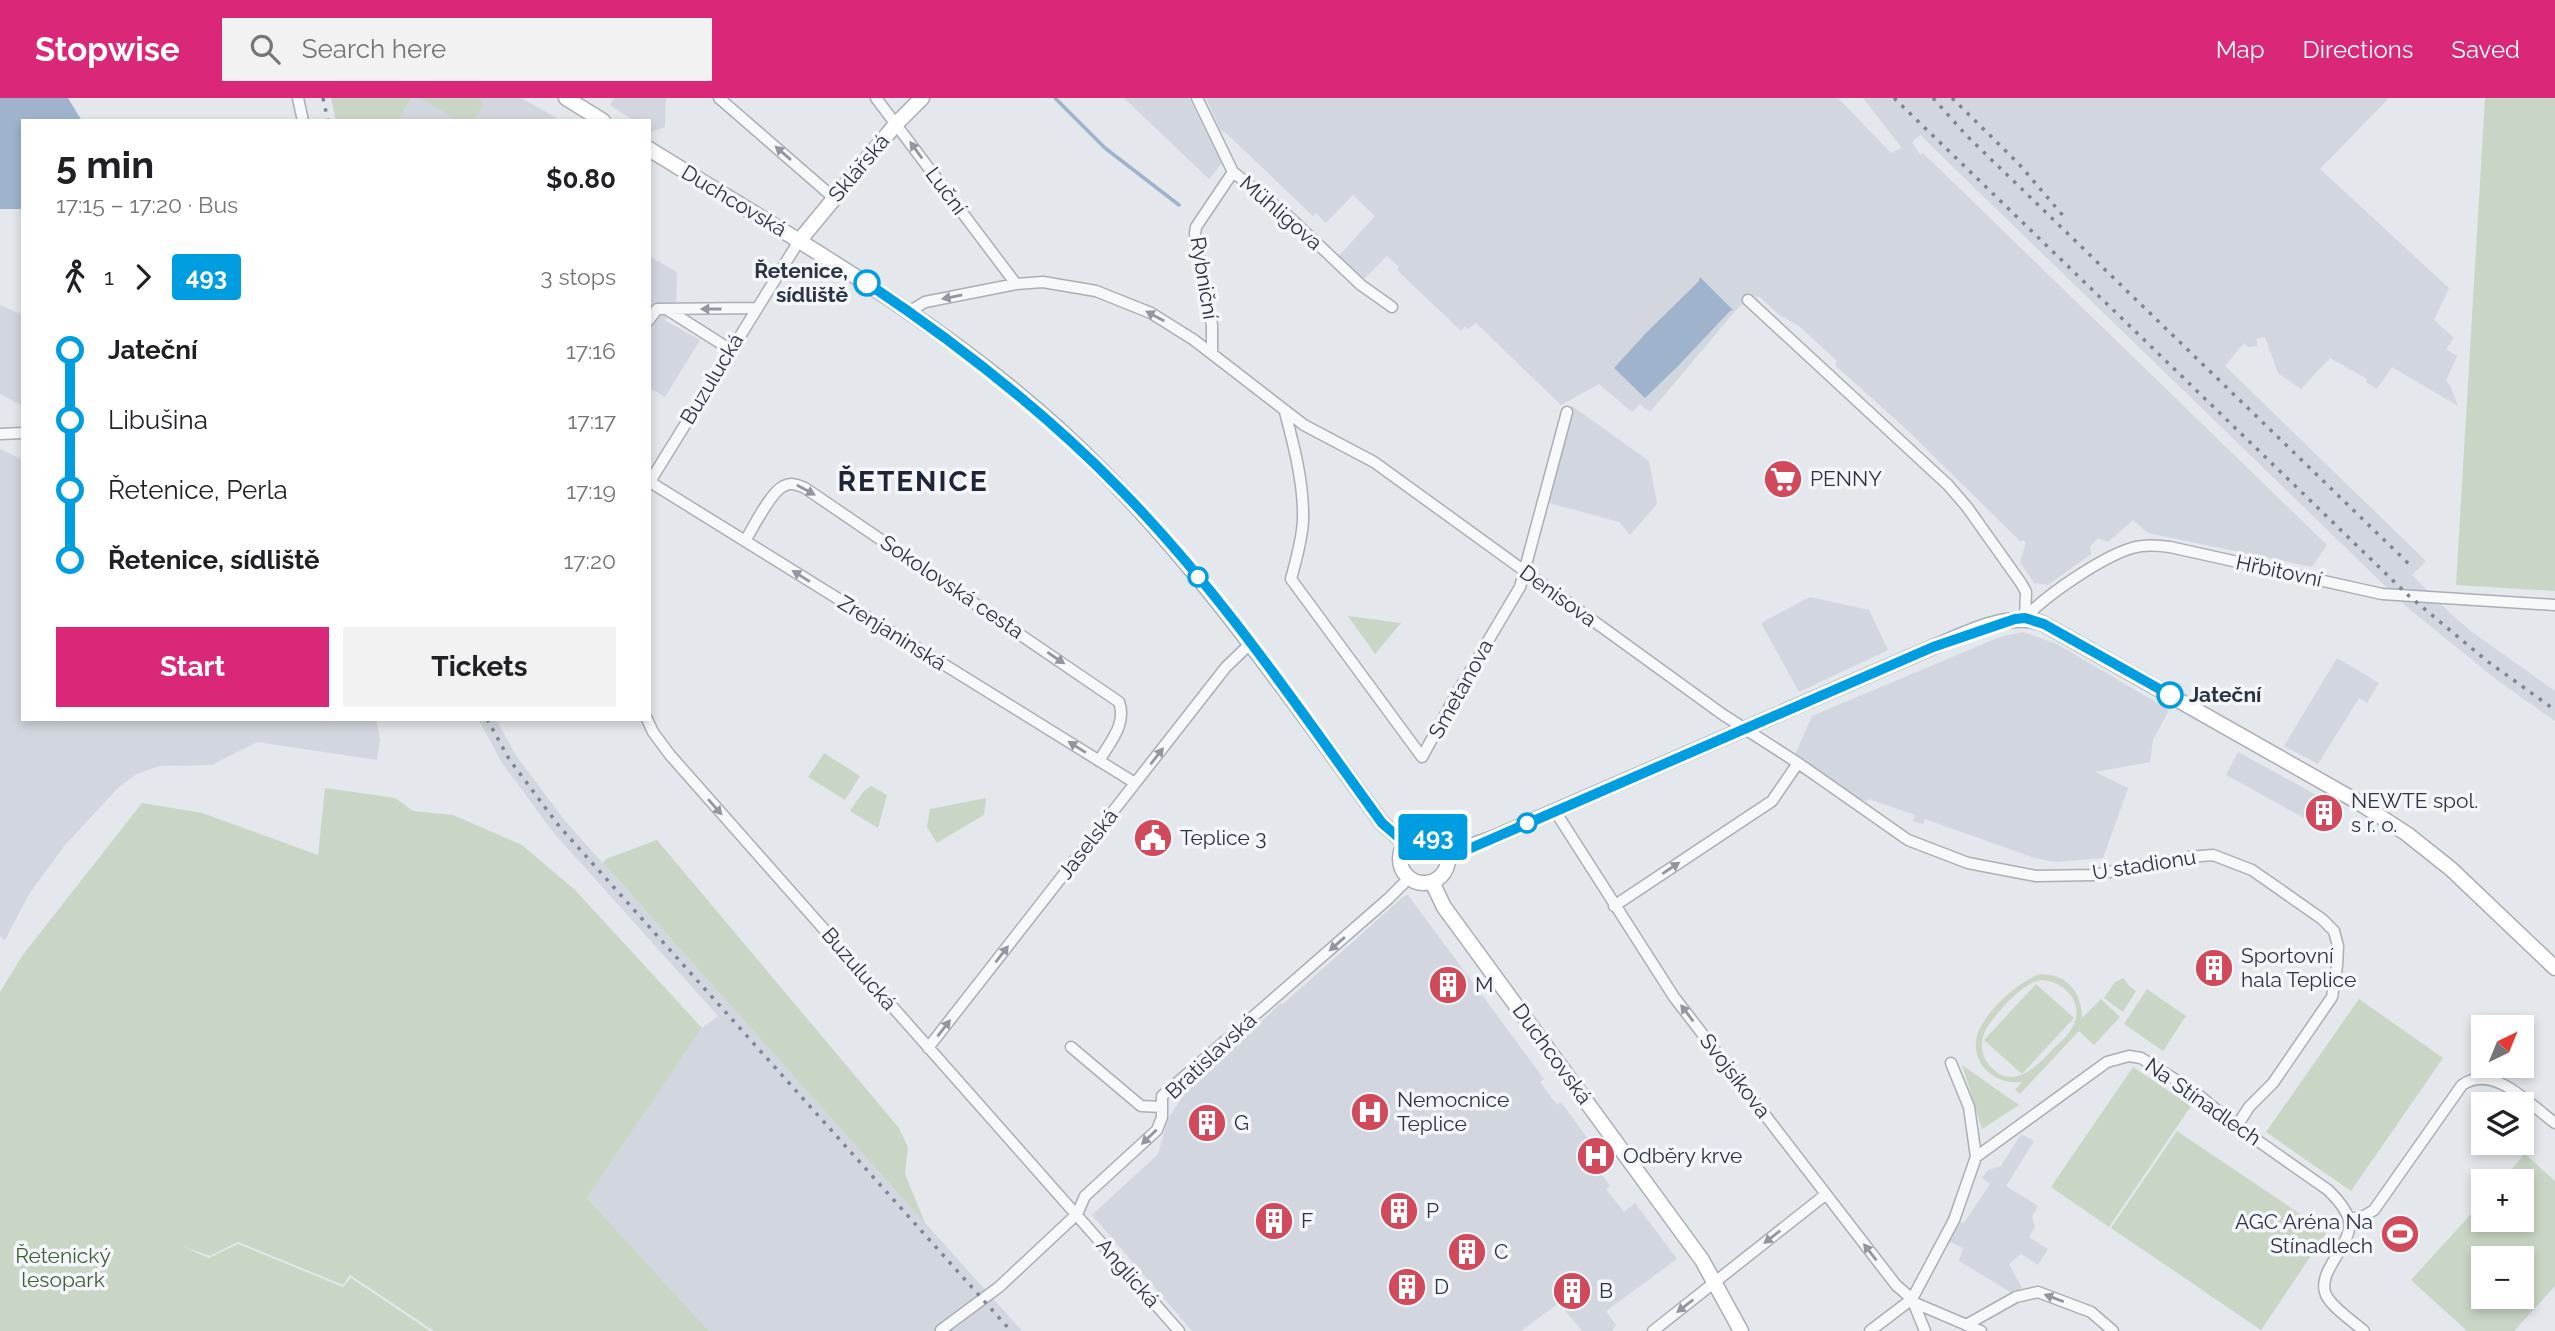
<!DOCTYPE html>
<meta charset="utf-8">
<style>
:root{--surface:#fff;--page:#f2f2f2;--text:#202124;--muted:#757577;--accent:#db2777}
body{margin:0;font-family:Raleway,sans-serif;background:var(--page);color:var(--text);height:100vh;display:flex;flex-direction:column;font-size:26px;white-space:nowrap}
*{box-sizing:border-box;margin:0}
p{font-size:23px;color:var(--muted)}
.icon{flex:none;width:38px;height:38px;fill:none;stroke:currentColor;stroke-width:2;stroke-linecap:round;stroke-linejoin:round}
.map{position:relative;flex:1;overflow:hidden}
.drawer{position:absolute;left:21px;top:21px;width:630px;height:602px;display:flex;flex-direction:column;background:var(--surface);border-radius:0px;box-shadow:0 4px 10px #0003}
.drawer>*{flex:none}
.badge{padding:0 14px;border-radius:5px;font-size:24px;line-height:46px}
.needle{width:46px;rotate:43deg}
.fabs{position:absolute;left:2471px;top:917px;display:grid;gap:14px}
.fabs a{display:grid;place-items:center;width:63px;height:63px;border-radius:0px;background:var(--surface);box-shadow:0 4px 10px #0003;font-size:35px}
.map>.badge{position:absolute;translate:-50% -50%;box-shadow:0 0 0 4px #fff}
.legs{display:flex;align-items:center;gap:10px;height:77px;padding:0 35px;font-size:23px}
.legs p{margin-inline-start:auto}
.overview{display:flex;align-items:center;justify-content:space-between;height:119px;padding:0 35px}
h1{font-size:38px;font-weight:700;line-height:52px}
.action{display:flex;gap:14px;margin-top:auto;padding:14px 35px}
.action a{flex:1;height:80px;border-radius:0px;background:var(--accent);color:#fff;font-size:28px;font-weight:700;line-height:80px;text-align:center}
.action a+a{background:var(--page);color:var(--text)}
ul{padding:0 35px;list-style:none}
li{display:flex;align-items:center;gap:24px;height:70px;font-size:26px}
li i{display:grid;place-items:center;width:10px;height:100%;margin:0 9px;background:currentColor}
li i::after{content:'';width:18px;height:18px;margin:-9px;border:5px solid;border-radius:50%;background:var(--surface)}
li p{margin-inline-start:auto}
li:first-child i{background:linear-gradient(#0000 50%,currentColor 0)}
li:last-child i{background:linear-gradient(currentColor 50%,#0000 0)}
header{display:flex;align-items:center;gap:42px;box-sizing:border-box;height:98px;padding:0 35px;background:var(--accent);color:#fff}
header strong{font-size:33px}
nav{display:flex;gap:38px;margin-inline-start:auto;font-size:24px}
.search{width:490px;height:63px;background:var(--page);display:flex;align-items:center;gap:18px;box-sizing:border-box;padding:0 24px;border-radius:0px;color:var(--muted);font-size:26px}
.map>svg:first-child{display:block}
</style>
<header>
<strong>Stopwise</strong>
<div class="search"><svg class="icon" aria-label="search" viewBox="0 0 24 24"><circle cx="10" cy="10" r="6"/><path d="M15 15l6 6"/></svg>Search here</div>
<nav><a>Map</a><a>Directions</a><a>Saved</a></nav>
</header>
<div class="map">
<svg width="2555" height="1233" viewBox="0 0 2555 1233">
<rect width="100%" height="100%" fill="#e4e7ec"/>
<!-- built -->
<path fill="#d2d6de" d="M411,0H521L562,23H398Z
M614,0H666L665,29L650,34L649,23H634L610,7Z
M1124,0H1189L1222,65L1209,81Z
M1206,0H1838L1891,55L1902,50L1863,0H2389L2320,71L2449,190L2434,222L2454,240L2446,251L2457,258L2446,283L2450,287L2458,308L2392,269L2377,291L2366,284L2367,281L2330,260L2301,291L2278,275L2265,239L2256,241L2258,248L2248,249L2244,245L2225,268L2426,463L2412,477L2450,515L2472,534L2555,593V623L2497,582L2408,510L1920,37L1912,44L1920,57L1923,55L2327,447L2312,469L2148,435L2133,422L2108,444L2098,440L2090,449L2091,456L2048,487L2034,485L2020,464L2026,445L2023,442L2021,444L1906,331L1835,267L1837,263L1799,228L1778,216L1760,199L1752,198L1737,211L1650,314L1640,306L1632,314L1599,286L1561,307L1476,225L1468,231L1465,228L1461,233L1397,172L1399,169L1387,158L1362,183L1338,159L1375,118L1353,97L1326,125L1316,115L1313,118L1225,34L1221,33Z
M649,158L677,174L676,213L664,222L700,242L665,299L649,289Z
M0,207L23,217V308L0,296Z
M1572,308L1649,363L1657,406L1630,437L1619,424L1546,404Z
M0,351L23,362V621H376L380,642L377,662L257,644L212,667L159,668L135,677L119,689L65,747L29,796L5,842L0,838Z
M1810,499L1869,512L1888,552L1799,594L1761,525Z
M2023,534L2057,546L2169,612L2153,642L2150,664L2095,674L2128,690L2103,760L2055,764L2035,760L1925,721L1923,726L1913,723L1915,717L1869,701L1867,703L1858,701L1795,657L1812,618L2000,539Z
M2337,560L2379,585L2367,605L2359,600L2318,666L2284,648Z
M478,621H496L515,656L565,723L1022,1233H709L587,1100L702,930L718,918L553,734L502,665Z
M2238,654L2320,699L2308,722L2226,677Z
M1408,797L1544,981L1540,984L1557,1007L1561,1004L1601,1059L1593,1065L1610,1088L1606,1091L1624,1114L1635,1105L1677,1161L1606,1213L1616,1227L1612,1233H1582L1559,1205L1521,1233H1192L1092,1117L1158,1056L1168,1021L1189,988L1218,965L1281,905L1282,907L1403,799Z
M2021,1036L2034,1043L2006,1088L2038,1108L2032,1119L2035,1129L2029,1139L2048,1151L2038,1167L2021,1156L2009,1166L2022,1190L2012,1195L1959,1163L1963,1150L1948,1143L1959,1124L1964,1125L1990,1086L1982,1080L1988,1072L2001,1068Z"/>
<!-- green -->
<path fill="#c9d6c5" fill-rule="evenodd" d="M331,0H411L398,23H336Z
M421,0H481L483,7L473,23H458Z
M2485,0H2555V493L2456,487Z
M1348,518L1401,525L1375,556Z
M824,655L860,678L845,702L808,679Z
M871,688L887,697L878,730L850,713L863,694Z
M325,690L395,700L413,713L453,717L522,747L575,792L702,930L587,1100L709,1233H434L350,1177L343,1187L238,1144L210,1158L182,1148L209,1160L238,1146L343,1189L351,1180L430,1233H0V894L22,858L142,705L202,715L318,757Z
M986,700L984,717L937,745L927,729L930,711Z
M657,742L899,1030L908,1049L905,1076L925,1125L603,765L606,761Z
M2042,876C2068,877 2082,895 2082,920L2101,901L2120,919L2094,947L2079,933L2020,996L2015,992L2022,984C1995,987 1970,966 1977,938C1982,916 2021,880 2042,876ZM2040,882C2062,882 2084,902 2074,926C2070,936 2061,943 2053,951C2037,968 2013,994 1990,968C1981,958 1980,945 1985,933C1995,916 2021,886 2040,882Z
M2124,880L2128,887L2136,893L2123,914L2104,900L2115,884Z
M2036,886L2074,920L2022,976L1984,942Z
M2147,891L2186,918L2163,953L2124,926Z
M2359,901L2443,960L2351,1093L2266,1034Z
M1962,967L2019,1007L1982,1031Z
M2133,969L2191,1008L2109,1129L2051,1089Z
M2177,1033L2327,1134L2261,1232L2111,1130Z
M2525,1056L2555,1083V1188L2514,1233H2467L2411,1182L2483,1103V1122H2522V1083H2501ZM2483,1160H2522V1199H2483Z"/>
<!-- water -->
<path fill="#9fb4cc" d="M0,0H68L82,23H23V111H0Z
M1700,179L1733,212L1730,213L1679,267L1645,300L1614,270L1646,235L1699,183Z"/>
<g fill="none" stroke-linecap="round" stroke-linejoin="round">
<!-- stream -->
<path stroke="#9fb4cc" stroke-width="3.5" d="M1055,0L1105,50L1179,107"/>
<!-- street casing -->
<g stroke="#a9aeb7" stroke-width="13">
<path id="street" d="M298,0L303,23
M719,0L834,100
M876,0L1016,186
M1197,0L1233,74L1287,117L1361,187L1392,209
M1748,202L1948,387L1967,409L2021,485L2026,494L2025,520
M668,212L731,252
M910,213L925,204L1016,186L1043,184L1096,193L1151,215L1194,242L1304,327L1374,364L1722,616L1798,665L1908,742L1968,765L2036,778L2093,777L2189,759L2213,757L2252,772L2322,821L2334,833L2338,848L2337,868L2332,899L2273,985L2249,1009L2237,1028
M649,222L657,211L756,210
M1212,256V227L1195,136L1196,129L1233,74
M1285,314C1294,348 1304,386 1303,422C1302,443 1296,462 1291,481L1422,659L1460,590L1520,489L1567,314
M0,336L23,335
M650,384L1135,685
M649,385L799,143
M745,443C753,430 771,393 784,388C791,384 798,387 805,390L1119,604C1127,626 1110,644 1099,663
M2025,520C2046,497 2102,459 2132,450C2145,446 2157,447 2170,449L2382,496L2555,507
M647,621L653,634L670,657L1179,1233
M1555,713L1674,899L1896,1187L1912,1201L1925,1233
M1614,808L1772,703L1798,665
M1071,949L1141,1008L1162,1009
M928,950L1226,569L1251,545
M1976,1059L2107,964L2129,958L2141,960L2195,994L2231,1024L2328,1092C2364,1127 2348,1135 2328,1173C2325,1179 2323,1188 2325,1194C2328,1207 2354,1224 2364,1233
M2349,1121L2364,1118L2374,1112L2462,987C2494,965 2530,1007 2555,1025
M1915,1205L1981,1233
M1966,1227L2016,1199L2038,1194L2091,1214L2113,1233
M941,1232L999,1189L1077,1116L1085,1098L1157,1032L1162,1019V998L1388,801L1409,780
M1653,1233L1825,1097
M1870,1233L1912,1201L1954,1122L1976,1059L1969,1009L1951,965"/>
</g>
<!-- secondary casing -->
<g stroke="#a9aeb7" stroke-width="17">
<path id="secondary" d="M566,0L603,23
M649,51C791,139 936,219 1060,332C1186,448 1282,588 1382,725L1405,745
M799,143L896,26L922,0
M1400 761a24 24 0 1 1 48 0a24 24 0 1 1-48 0Z
M1448,756L1493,740L1933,549C1966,536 2009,512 2044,526L2358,704L2407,736L2451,771L2555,870
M1432,784L1444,809L1702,1162L1741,1233"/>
</g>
<!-- street -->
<use href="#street" stroke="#f7f8fa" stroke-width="10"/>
<!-- secondary -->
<use href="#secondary" stroke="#fff" stroke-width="14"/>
<!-- rail -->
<path stroke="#7d8696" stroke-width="3.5" stroke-dasharray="3.5 7" stroke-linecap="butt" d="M323,0L328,23
M1894,0L2409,498L2487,563L2555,612
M1933,0L1967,38L2410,467
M1952,0L2019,66L2065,120
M487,621L509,661L559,728L1011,1233"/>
</g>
<!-- one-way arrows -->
<defs><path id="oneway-solid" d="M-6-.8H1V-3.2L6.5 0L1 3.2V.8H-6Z" transform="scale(1.75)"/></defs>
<g fill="#9196a0">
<use href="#oneway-solid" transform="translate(916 52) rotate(-126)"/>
<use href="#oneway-solid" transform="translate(783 55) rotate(-139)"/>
<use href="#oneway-solid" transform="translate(952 199) rotate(169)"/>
<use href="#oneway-solid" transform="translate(711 211) rotate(180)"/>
<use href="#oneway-solid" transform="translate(1155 218) rotate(-152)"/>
<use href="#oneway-solid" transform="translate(806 392) rotate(29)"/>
<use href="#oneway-solid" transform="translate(801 478) rotate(-148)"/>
<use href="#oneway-solid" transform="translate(1056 560) rotate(34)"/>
<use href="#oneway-solid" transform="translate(1077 649) rotate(-148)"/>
<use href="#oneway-solid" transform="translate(1157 658) rotate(-52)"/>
<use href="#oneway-solid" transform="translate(715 709) rotate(49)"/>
<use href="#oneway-solid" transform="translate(1671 770) rotate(-34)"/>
<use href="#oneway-solid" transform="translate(1337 846) rotate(139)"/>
<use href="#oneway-solid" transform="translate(1002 856) rotate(-52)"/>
<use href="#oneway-solid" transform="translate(1687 915) rotate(-127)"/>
<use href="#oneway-solid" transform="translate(944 930) rotate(-52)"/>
<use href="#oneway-solid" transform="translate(1149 1039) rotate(136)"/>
<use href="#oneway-solid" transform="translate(1772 1139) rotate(142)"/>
<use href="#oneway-solid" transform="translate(1870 1154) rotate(-128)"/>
<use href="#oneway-solid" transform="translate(2054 1200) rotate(-159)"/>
<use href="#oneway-solid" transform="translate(1685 1208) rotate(142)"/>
</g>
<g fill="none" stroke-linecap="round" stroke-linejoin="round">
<!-- line-1 casing -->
<g stroke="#fff" stroke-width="16">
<path id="line-1" d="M867,185C958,246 1044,313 1121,392C1220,493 1299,611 1382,725L1405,745C1422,731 1439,736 1448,757L1471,750L1933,549L2015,521L2025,520L2044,526L2170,597"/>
</g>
<!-- line-1 -->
<use href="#line-1" stroke="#009ee0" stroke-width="10"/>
</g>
<!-- icons -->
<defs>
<g id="supermarket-disc" transform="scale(2.0125)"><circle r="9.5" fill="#d1495b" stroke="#f4f6f9"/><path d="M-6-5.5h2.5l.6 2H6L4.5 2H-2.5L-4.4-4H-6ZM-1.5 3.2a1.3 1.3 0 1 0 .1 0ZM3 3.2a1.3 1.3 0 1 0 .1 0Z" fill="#fff"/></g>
<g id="building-disc" transform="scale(2.0125)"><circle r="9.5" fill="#d1495b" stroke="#f4f6f9"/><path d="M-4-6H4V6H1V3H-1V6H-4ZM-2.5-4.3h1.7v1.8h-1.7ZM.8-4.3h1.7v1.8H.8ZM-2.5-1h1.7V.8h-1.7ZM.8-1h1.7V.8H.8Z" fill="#fff"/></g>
<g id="civic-disc" transform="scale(2.0125)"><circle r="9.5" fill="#d1495b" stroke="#f4f6f9"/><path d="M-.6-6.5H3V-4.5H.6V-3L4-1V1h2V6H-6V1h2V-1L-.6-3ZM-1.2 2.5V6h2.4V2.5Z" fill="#fff"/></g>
<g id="hospital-disc" transform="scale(2.0125)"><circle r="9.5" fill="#d1495b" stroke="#f4f6f9"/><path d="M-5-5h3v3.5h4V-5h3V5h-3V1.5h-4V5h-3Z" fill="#fff"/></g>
<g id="stadium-disc" transform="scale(2.0125)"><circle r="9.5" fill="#d1495b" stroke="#f4f6f9"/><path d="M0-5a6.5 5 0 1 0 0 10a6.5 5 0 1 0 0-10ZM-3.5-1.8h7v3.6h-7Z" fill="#fff"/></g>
</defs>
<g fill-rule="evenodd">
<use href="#supermarket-disc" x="1783" y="381"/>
<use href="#building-disc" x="2324" y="715"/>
<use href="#civic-disc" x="1153" y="740"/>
<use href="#building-disc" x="2214" y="870"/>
<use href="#building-disc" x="1448" y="887"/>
<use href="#hospital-disc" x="1370" y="1014"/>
<use href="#building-disc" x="1207" y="1025"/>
<use href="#hospital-disc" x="1596" y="1058"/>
<use href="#building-disc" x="1399" y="1113"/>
<use href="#building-disc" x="1274" y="1123"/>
<use href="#stadium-disc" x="2400" y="1136"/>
<use href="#building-disc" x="1467" y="1154"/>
<use href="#building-disc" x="1407" y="1189"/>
<use href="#building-disc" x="1572" y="1193"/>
</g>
<!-- markers -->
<g fill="#fff" stroke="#009ee0" stroke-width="3.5">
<circle cx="867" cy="185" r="12"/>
<circle cx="1198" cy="479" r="9"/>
<circle cx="2170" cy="597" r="12"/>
<circle cx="1527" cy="725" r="9"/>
</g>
<g text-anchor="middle" stroke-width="7" stroke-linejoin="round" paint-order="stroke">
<!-- street labels -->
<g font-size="21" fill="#2b3445" stroke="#f4f6f9">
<text transform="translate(859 70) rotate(-50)" y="7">Sklářská</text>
<text transform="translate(946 93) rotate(53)" y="7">Luční</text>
<text transform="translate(734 103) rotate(31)" y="7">Duchcovská</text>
<text transform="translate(1281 115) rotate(41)" y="7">Mühligova</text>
<text transform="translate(1204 180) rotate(81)" y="7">Rybniční</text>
<text transform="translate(712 281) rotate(-59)" y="7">Buzulucká</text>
<text transform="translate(2279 473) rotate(12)" y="7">Hřbitovní</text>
<text transform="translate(952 489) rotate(34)" y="7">Sokolovská cesta</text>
<text transform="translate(1558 498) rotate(36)" y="7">Denisova</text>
<text transform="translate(892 535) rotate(32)" y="7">Zrenjaninská</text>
<text transform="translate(1461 591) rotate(-61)" y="7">Smetanova</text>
<text transform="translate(1088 746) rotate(-52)" y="7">Jaselská</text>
<text transform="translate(2144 767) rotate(-9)" y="7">U stadionu</text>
<text transform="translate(859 871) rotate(49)" y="7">Buzulucká</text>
<text transform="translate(1552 956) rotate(54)" y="7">Duchcovská</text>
<text transform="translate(1211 958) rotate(-43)" y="7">Bratislavská</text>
<text transform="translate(1735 978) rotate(52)" y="7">Svojsíkova</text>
<text transform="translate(2203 1004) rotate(35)" y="7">Na Stínadlech</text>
<text transform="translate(1128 1175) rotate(49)" y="7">Anglická</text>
</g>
<!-- stop labels -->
<g font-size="21" font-weight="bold" fill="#2b3445" stroke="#f4f6f9" text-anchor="end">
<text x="848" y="180">Řetenice,<tspan x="848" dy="24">sídliště</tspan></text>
<text x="2189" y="604" text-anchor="start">Jateční</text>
</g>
<!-- poi labels -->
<g font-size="21" fill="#2b3445" stroke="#f4f6f9" text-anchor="start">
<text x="1810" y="388">PENNY</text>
<text x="2351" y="710">NEWTE spol.<tspan x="2351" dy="24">s r. o.</tspan></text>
<text x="1180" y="747">Teplice 3</text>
<text x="2241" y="865">Sportovní<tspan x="2241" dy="24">hala Teplice</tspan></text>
<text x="1475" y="894">M</text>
<text x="1397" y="1009">Nemocnice<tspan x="1397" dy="24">Teplice</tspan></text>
<text x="1234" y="1032">G</text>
<text x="1623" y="1065">Odběry krve</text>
<text x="1426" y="1120">P</text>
<text x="1301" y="1130">F</text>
<text x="2373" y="1131" text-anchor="end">AGC Aréna Na<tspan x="2373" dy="24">Stínadlech</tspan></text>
<text x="1494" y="1161">C</text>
<text x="1434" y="1196">D</text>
<text x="1599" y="1200">B</text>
</g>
<!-- park labels -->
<g font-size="21" fill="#3f6138" stroke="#f4f6f9">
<text x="63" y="1165">Řetenický<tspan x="63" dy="24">lesopark</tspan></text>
</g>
<!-- district labels -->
<g font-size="28" font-weight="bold" letter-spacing="2" fill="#1d2536" stroke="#f4f6f9">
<text x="913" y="393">ŘETENICE</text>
</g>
</g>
</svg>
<div class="fabs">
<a><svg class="needle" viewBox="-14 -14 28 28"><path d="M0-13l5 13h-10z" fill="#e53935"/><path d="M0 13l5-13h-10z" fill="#757577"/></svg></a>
<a><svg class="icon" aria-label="layers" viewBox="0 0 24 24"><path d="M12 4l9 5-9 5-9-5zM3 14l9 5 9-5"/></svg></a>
<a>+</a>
<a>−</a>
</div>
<b class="badge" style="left:1433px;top:739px;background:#009ee0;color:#fff">493</b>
<section class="drawer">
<div class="overview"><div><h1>5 min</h1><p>17:15 – 17:20 · Bus</p></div><b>$0.80</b></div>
<div class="legs"><svg class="icon" aria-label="walk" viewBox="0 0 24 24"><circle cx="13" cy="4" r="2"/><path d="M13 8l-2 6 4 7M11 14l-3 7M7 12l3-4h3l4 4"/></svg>1<svg class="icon" aria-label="forward" viewBox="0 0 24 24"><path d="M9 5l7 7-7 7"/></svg><b class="badge" style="background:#009ee0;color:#fff">493</b><p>3 stops</p></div>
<ul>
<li><i style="color:#009ee0"></i><b>Jateční</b><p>17:16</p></li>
<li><i style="color:#009ee0"></i><span>Libušina</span><p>17:17</p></li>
<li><i style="color:#009ee0"></i><span>Řetenice, Perla</span><p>17:19</p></li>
<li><i style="color:#009ee0"></i><b>Řetenice, sídliště</b><p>17:20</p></li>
</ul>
<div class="action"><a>Start</a><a>Tickets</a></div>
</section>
</div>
